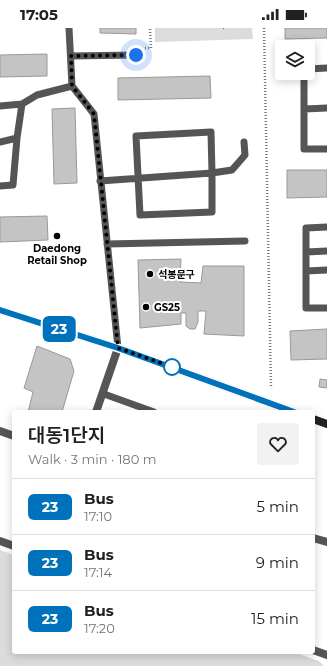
<!DOCTYPE html>
<meta charset="utf-8">
<style>
:root{--surface:#fff;--page:#f2f2f2;--text:#202124;--muted:#757577;--line:#e0e0e0}
body{margin:0;font-family:Montserrat,"Noto Sans KR",sans-serif;background:var(--page);color:var(--text);height:100vh;display:flex;flex-direction:column;font-size:15px;white-space:nowrap}
*{box-sizing:border-box;margin:0}
p{font-size:13px;color:var(--muted)}
.icon{flex:none;width:22px;height:22px;fill:none;stroke:currentColor;stroke-width:2;stroke-linecap:round;stroke-linejoin:round}
.map{position:relative;flex:1;overflow:hidden}
.sheet{position:absolute;left:12px;top:382px;width:303px;height:244px;display:flex;flex-direction:column;background:var(--surface);border-radius:4px;box-shadow:0 2px 10px #0003}
.sheet>*{flex:none}
.badge{padding:0 8px;border-radius:6px;font-size:14px;line-height:26px}
.fabs{position:absolute;left:275px;top:12px;display:grid;gap:8px}
.fabs a{display:grid;place-items:center;width:40px;height:40px;border-radius:4px;background:var(--surface);box-shadow:0 2px 10px #0003;font-size:20px}
.you{position:absolute;width:20px;height:20px;margin:-10px;border:3px solid #fff;border-radius:50%;background:#1a73e8;box-shadow:0 0 0 6px #1a73e833}
.map>.badge{position:absolute;translate:-50% -50%;box-shadow:0 0 0 2px #fff}
.round{display:grid;place-items:center;flex:none;width:42px;height:42px;border-radius:4px;background:var(--page)}
.head{display:flex;align-items:center;justify-content:space-between;height:68px;padding:0 16px}
h1{font-size:19px;font-weight:600;line-height:30px}
ul{padding:0;list-style:none}
li{display:flex;align-items:center;gap:12px;height:56px;padding:0 16px;border-top:1px solid var(--line)}
li div{flex:1}
li b{display:block;font-size:15px}
li em{font-style:normal}
li .badge{min-width:44px;font-weight:700;text-align:center}
.status{display:flex;justify-content:space-between;align-items:center;height:28px;padding:0 20px;background:var(--surface);direction:ltr}
.status svg{height:11px;fill:currentColor}
.map>svg:first-child{display:block}
</style>
<div class="status"><b>17:05</b><svg viewBox="0 0 49 12"><path d="M0 12V9h3v3zM5 12V6h3v6zM10 12V3h3v9zM15 12V0h3v12zM26 1h20v11H26zM47 4h2v5h-2z"/></svg></div>
<div class="map">
<svg width="327" height="638" viewBox="0 0 327 638">
<rect width="100%" height="100%" fill="#fff"/>
<!-- green -->
<path fill="#dcdcdc" d="M155,0H252L253,11L155,14Z
M0,522L14,527V624H293L319,633L324,638H0Z"/>
<!-- building -->
<path fill="#c4c4c4" stroke="#999" d="M100,0H136V6L100,5Z
M285,0H327V10L285,11Z
M47,26V48L0,49V27Z
M210,48L211,70L118,72V50Z
M75,80L77,155L54,156L52,81Z
M287,142H327V169L287,170Z
M47,188L48,212L0,214V189Z
M181,231L180,254L201,255L203,238H244V308L204,306L206,283H198V294L195,301H190L186,298V285H181V296L140,300L138,232Z
M327,301V331L291,332L290,303Z
M37,318L70,331L74,343L62,384H28L33,364L24,360Z
M320,351L327,352V360L319,359Z"/>
<g fill="none" stroke-linecap="round" stroke-linejoin="round">
<!-- path -->
<path stroke="#777" stroke-width="2.5" stroke-dasharray="1 2" stroke-linecap="butt" d="M223,0H225
M264,0L271,359
M145,20H151L150,0"/>
<!-- lane -->
<path stroke="#555" stroke-width="7" d="M69,0L72,58
M71,28L136,27
M308,41L327,40
M304,45V121H327
M0,78L22,76
M304,81L327,80
M0,114L17,110L22,76L37,67L72,58L94,86L118,320
M100,153L212,145V184L140,187L136,108L211,104L212,145L232,142L245,127L244,114
M0,158L13,157L17,110
M327,199L306,200V280H327
M107,216L245,213
M306,224L327,223
M306,243L327,242
M104,366L154,384"/>
<!-- street -->
<path stroke="#555" stroke-width="8" d="M96,384L118,320
M0,403L14,408
M313,510L327,514
M0,513L14,518
M313,622L327,627"/>
<!-- secondary -->
<path stroke="#222" stroke-width="8" d="M0,282L118,320L294,384
M313,391L327,396"/>
</g>
<g fill="none" stroke-linecap="round" stroke-linejoin="round">
<!-- line casing -->
<g stroke="#fff" stroke-width="9">
<path id="line" d="M0,282L118,320L294,384"/>
</g>
<!-- line -->
<use href="#line" stroke="#0072bc" stroke-width="6"/>
<!-- walk -->
<path stroke="#000" stroke-width="4" stroke-dasharray="0 7.2" d="M136,27L71,28L72,58L94,86L118,320L178,341L172,339"/>
</g>
<!-- markers -->
<g fill="#000" stroke="#fff" stroke-width="1.5">
<circle cx="57" cy="208" r="4"/>
<circle cx="150" cy="246" r="4"/>
<circle cx="146" cy="279" r="4"/>
</g>
<circle fill="#fff" stroke="#0072bc" stroke-width="2" cx="172" cy="339" r="8"/>
<g text-anchor="middle" stroke-width="4" stroke-linejoin="round" paint-order="stroke">
<!-- poi labels -->
<g font-size="10" font-weight="bold" fill="#000" stroke="#fff" text-anchor="start">
<text x="57" y="224" text-anchor="middle">Daedong<tspan x="57" dy="12">Retail Shop</tspan></text>
<text x="158" y="250">석봉문구</text>
<text x="154" y="283">GS25</text>
</g>
</g>
</svg>
<div class="fabs">
<a><svg class="icon" aria-label="layers" viewBox="0 0 24 24"><path d="M12 4l9 5-9 5-9-5zM3 14l9 5 9-5"/></svg></a>
</div>
<div class="you" style="left:136px;top:27px"></div>
<b class="badge" style="left:59px;top:301px;background:#0072bc;color:#fff">23</b>
<section class="sheet">
<div class="head"><div><h1>대동1단지</h1><p>Walk · 3 min · 180 m</p></div><a class="round"><svg class="icon" aria-label="heart" viewBox="0 0 24 24"><path d="M12 20l-8-8c-3-5 5-10 8-4 3-6 11-1 8 4z"/></svg></a></div>
<ul>
<li><span class="badge" style="background:#0072bc;color:#fff">23</span><div><b>Bus</b><p>17:10</p></div><em>5 min</em></li>
<li><span class="badge" style="background:#0072bc;color:#fff">23</span><div><b>Bus</b><p>17:14</p></div><em>9 min</em></li>
<li><span class="badge" style="background:#0072bc;color:#fff">23</span><div><b>Bus</b><p>17:20</p></div><em>15 min</em></li>
</ul>
</section>
</div>
